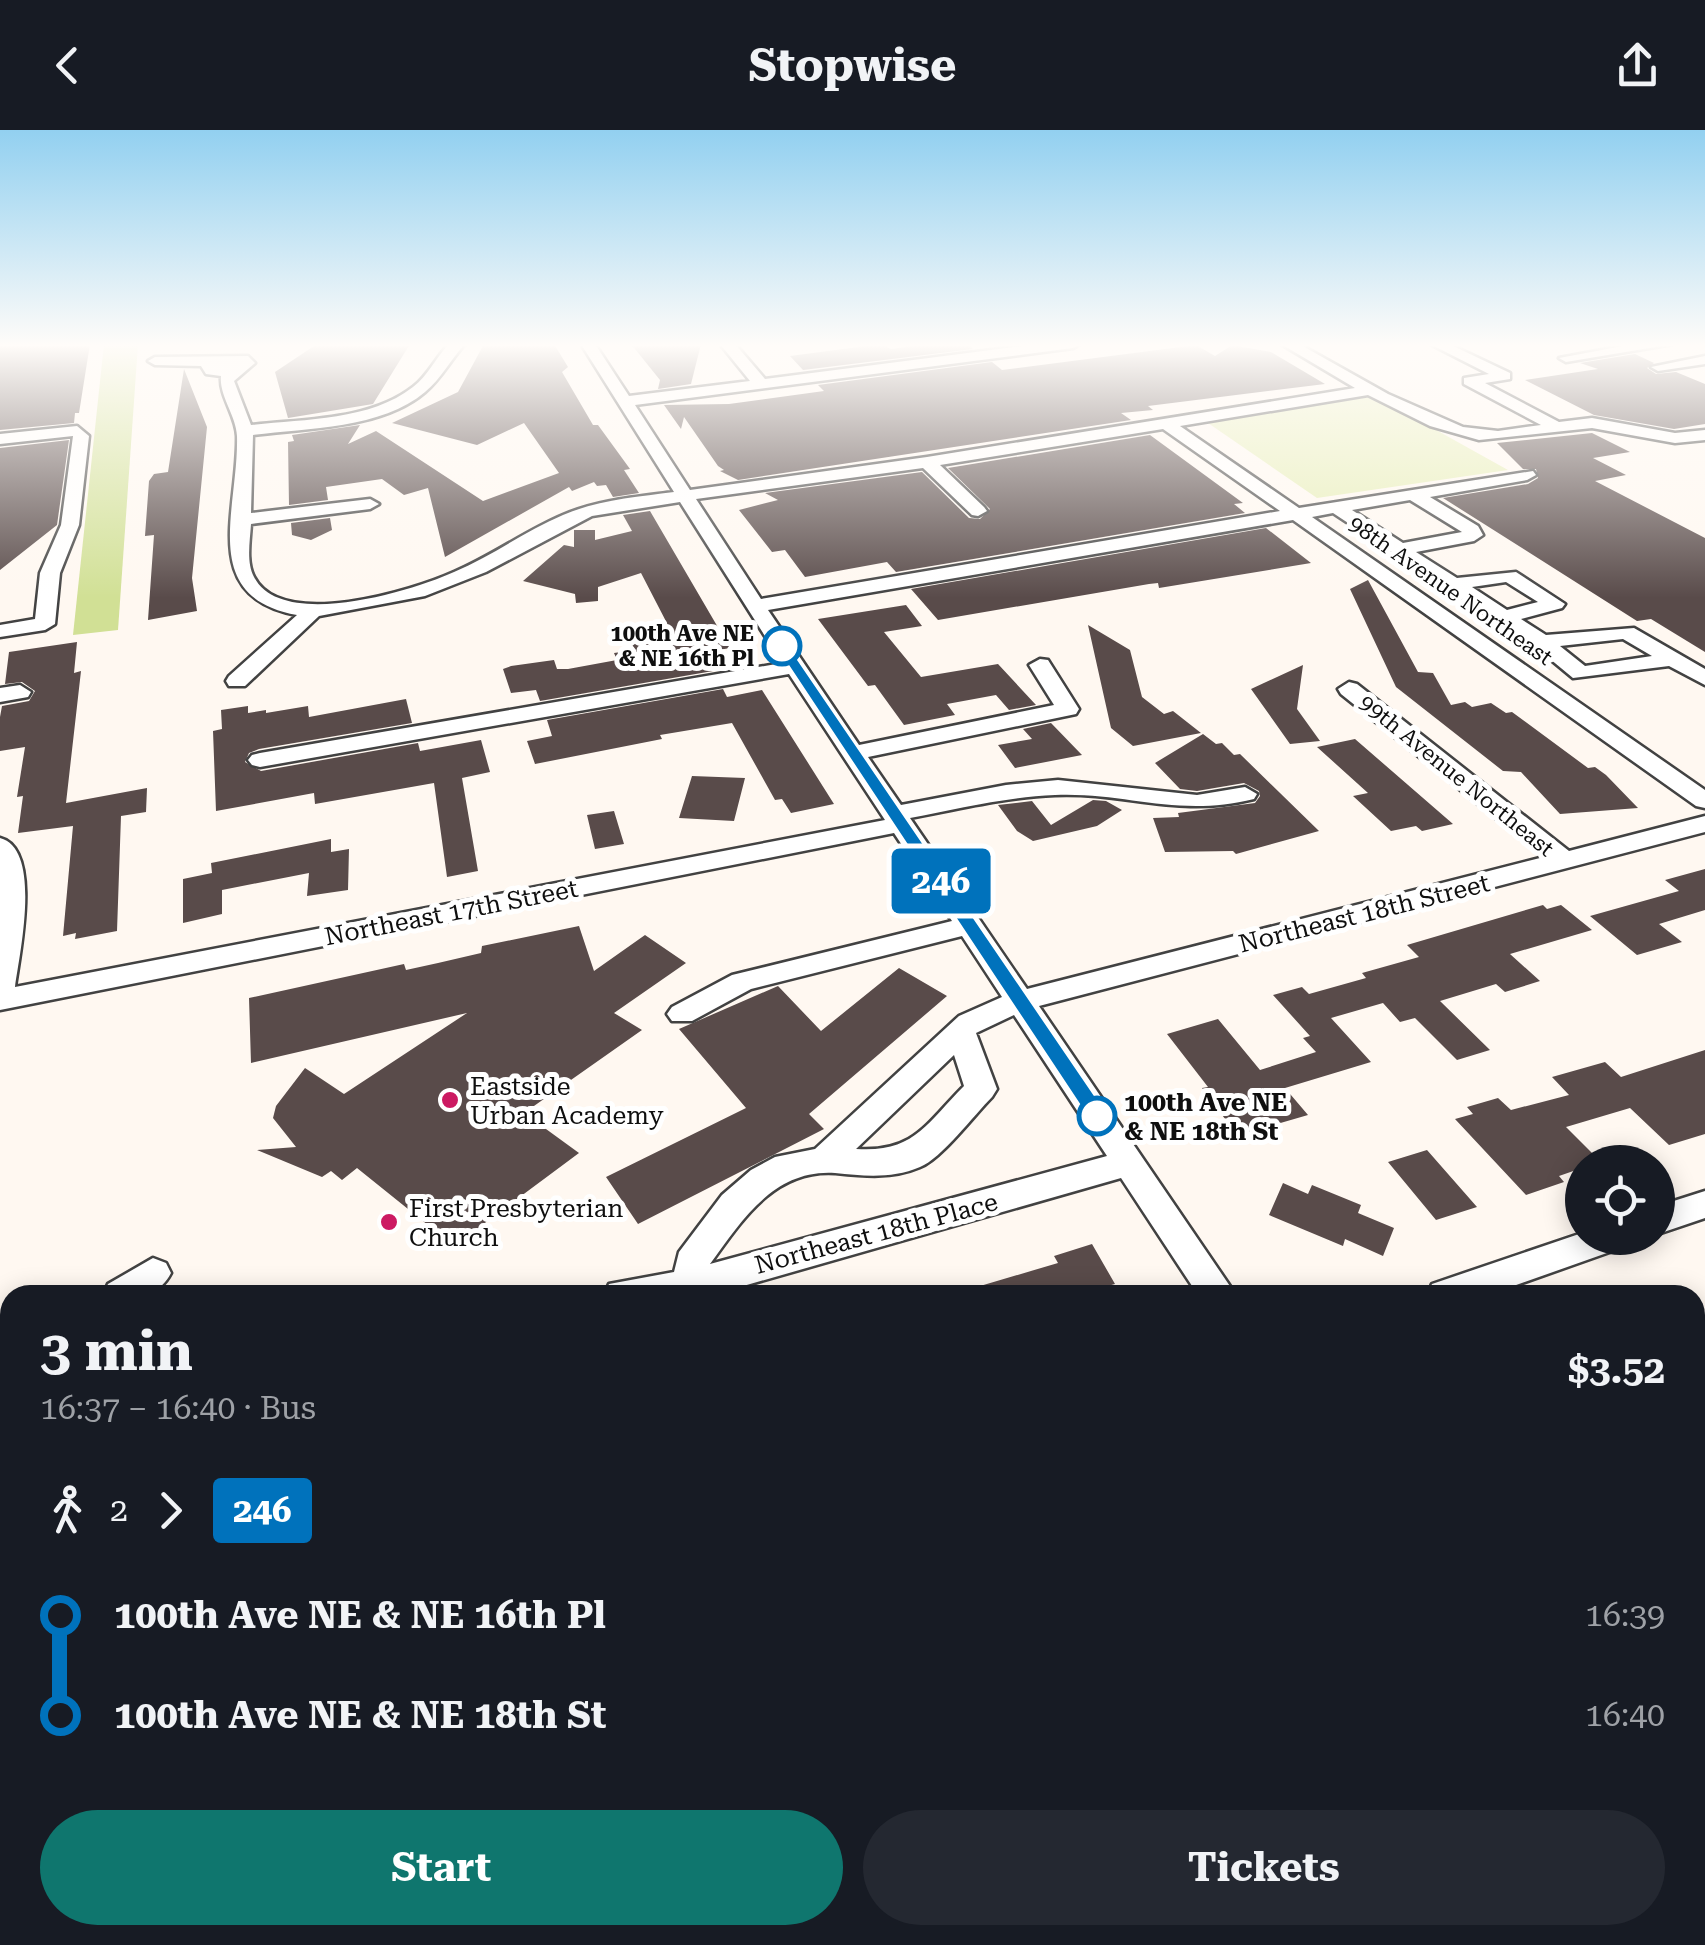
<!DOCTYPE html>
<meta charset="utf-8">
<style>
:root{--surface:#171b24;--page:#242831;--text:#f1f3f6;--muted:#9ea1a6;--accent:#0f766e}
body{margin:0;font-family:"Roboto Serif",serif;background:var(--page);color:var(--text);height:100vh;display:flex;flex-direction:column;font-size:38px;white-space:nowrap}
*{box-sizing:border-box;margin:0}
p{font-size:32px;color:var(--muted)}
.icon{flex:none;width:55px;height:55px;fill:none;stroke:currentColor;stroke-width:2;stroke-linecap:round;stroke-linejoin:round}
.map{position:relative;flex:1;overflow:hidden}
.details{position:absolute;left:0px;top:1155px;width:1705px;height:660px;display:flex;flex-direction:column;background:var(--surface);border-radius:30px 30px 0 0;box-shadow:0 5px 25px #0003}
.details>*{flex:none}
.badge{padding:0 20px;border-radius:8px;font-size:35px;line-height:65px}
.controls{position:absolute;left:1565px;top:1015px;display:grid;gap:20px}
.controls a{display:grid;place-items:center;width:110px;height:110px;border-radius:50%;background:var(--surface);box-shadow:0 5px 25px #0003;font-size:50px}
.map>.badge{position:absolute;translate:-50% -50%;box-shadow:0 0 0 5px #fff}
.legs{display:flex;align-items:center;gap:15px;height:110px;padding:0 40px;font-size:32px}
.legs p{margin-inline-start:auto}
.headline{display:flex;align-items:center;justify-content:space-between;height:170px;padding:0 40px}
h1{font-size:55px;font-weight:700;line-height:75px}
.button{display:flex;gap:20px;margin-top:auto;padding:20px 40px}
.button a{flex:1;height:115px;border-radius:60px;background:var(--accent);color:#fff;font-size:40px;font-weight:700;line-height:115px;text-align:center}
.button a+a{background:var(--page);color:var(--text)}
ul{padding:0 40px;list-style:none}
li{display:flex;align-items:center;gap:35px;height:100px;font-size:38px}
li i{display:grid;place-items:center;width:15px;height:100%;margin:0 12px;background:currentColor}
li i::after{content:'';width:25px;height:25px;margin:-12px;border:8px solid;border-radius:50%;background:var(--surface)}
li p{margin-inline-start:auto}
li:first-child i{background:linear-gradient(#0000 50%,currentColor 0)}
li:last-child i{background:linear-gradient(currentColor 50%,#0000 0)}
header{display:flex;justify-content:space-between;align-items:center;height:130px;padding:0 40px;background:var(--surface);font-size:45px;font-weight:700}
.map>svg:first-child{display:block}
</style>
<header><svg class="icon" aria-label="back" viewBox="0 0 24 24"><path d="M15 5l-7 7 7 7"/></svg>Stopwise<svg class="icon" aria-label="share" viewBox="0 0 24 24"><path d="M12 15V3M7 8l5-5 5 5M5 13v7h14v-7"/></svg></header>
<div class="map">
<svg width="1705" height="1815" viewBox="0 0 1705 1815">
<rect width="100%" height="100%" fill="#fff8f1"/>
<!-- green -->
<path fill="#e7eeb7" d="M1375,266L1508,340L1317,368L1208,293Z"/>
<!-- forest -->
<path fill="#d1e095" d="M104,214H138L118,500L73,505Z"/>
<!-- building -->
<path fill="#594b4a" d="M0,214H90L79,283H75L74,293L0,300Z
M317,214H410L373,274L288,288L275,242Z
M484,214H554L568,237L562,242L593,295H598L630,339L624,340L639,363L613,367L606,355L597,356L594,352L572,361L569,357L445,427L428,358L404,365L382,349L326,357L328,370L289,375L288,312L294,311L292,305L360,295L348,314L376,301L483,371L559,343L524,293L477,315L392,293L458,262Z
M631,214H701L691,254L658,259L660,250Z
M881,214L891,219L927,214H967L973,219L803,240L790,226Z
M1196,215L1215,226L1232,215L1271,222L1325,254L1148,276L1153,280L1121,283L1131,290L738,350L720,341L724,340L718,336L684,287L681,299L664,275L729,274L824,261L818,255L992,232L1002,240Z
M1635,224L1654,233L1647,238L1656,244L1676,242L1705,254V294L1674,299L1594,285L1525,250L1598,239L1580,233Z
M184,239L207,297L192,448L197,481L148,490L154,405L145,406L149,351L154,344L168,342Z
M1592,303L1630,322L1593,328L1626,345L1595,351L1705,408V522L1651,489L1637,491L1443,368L1528,354L1538,348L1536,339H1523L1497,313Z
M1150,305L1243,373L1234,374L1245,383L896,442L887,432L805,447L785,420L772,422L739,380L778,370L765,363L922,342L969,388L980,389L990,379L948,338Z
M69,310L57,395L0,440V318Z
M650,381L730,518L702,523L713,541L540,571L536,560L511,563L503,539L511,536L554,530L557,539H568L617,530L614,523L635,520L629,508L671,501L641,443L598,457V471L576,473L575,464L523,451L564,415L574,417V400H595V410L632,401L623,385Z
M330,388L332,400L311,410L292,405L291,393Z
M1266,398L1311,433L1159,458L1158,453L1149,454L938,490L911,459Z
M1368,450L1418,542L1433,543L1451,575L1465,572L1472,577L1491,573L1506,583L1512,582L1588,638L1595,637L1606,645L1638,678L1560,684L1521,642L1503,641L1396,557L1350,459Z
M906,475L922,496L884,502L921,547L998,534L1036,575L1009,580L996,565L947,574L955,585L904,595L875,555L868,556L818,489Z
M1088,495L1130,520L1142,567L1164,584L1173,581L1201,603L1133,616L1111,598Z
M77,512L74,543L81,541L66,673L147,658L146,682L121,686L117,801L75,809L76,803L63,806L73,696L18,703L23,666L17,667L25,617L0,621V587L2,576L29,571L35,561L22,552L5,554L9,522Z
M1303,535L1297,579L1320,611L1290,614L1251,559Z
M723,559L727,567L762,560L834,674L791,683L782,669L775,670L732,593L660,605L662,609L535,634L527,611L552,606L547,590Z
M406,569L412,593L259,619L249,623L245,632L261,641L418,613L420,621L481,610L490,642L462,648L478,741L447,747L434,653L315,674L314,663L216,681L213,601L222,599L221,580L248,576V583L266,580V583L308,576L309,587Z
M1051,593L1082,625L1015,638L998,615L1032,609L1023,599Z
M1203,604L1216,614L1222,613L1234,625L1240,624L1319,701L1236,724L1233,721L1165,722L1153,688L1179,687L1178,683L1255,673L1260,666L1259,661L1244,653L1197,661L1180,659L1155,633Z
M1355,609L1453,694L1422,701L1416,696L1391,701L1353,666L1368,663L1317,617Z
M692,646L745,648L734,691L679,688Z
M1093,670L1106,671L1122,680L1097,696L1033,711L1017,701L998,675L1032,671L1051,695Z
M614,681L624,714L595,719L587,685Z
M331,709V722L349,719L348,760L307,766L309,743L222,760V784L183,793V749L212,743L211,733Z
M1705,739V780L1659,794L1682,812L1637,825L1590,786L1679,761L1665,750Z
M1543,775L1547,779L1561,775L1592,800L1510,824L1540,851L1505,862L1496,854L1440,871L1490,920L1457,930L1415,888L1400,892L1383,873L1331,888L1371,932L1285,958L1308,985L1277,994L1282,1001L1243,1013L1202,958L1208,957L1167,904L1218,889L1260,940L1316,922L1303,908L1310,906L1273,865L1302,857L1309,864L1366,848L1362,843L1419,827L1407,815Z
M579,796L594,841L645,805L686,833L614,883L642,900L524,983L579,1023L454,1116L357,1038L342,1050L331,1041L322,1047L257,1020L296,1017L273,988L276,976L305,938L344,964L467,883L251,933L249,868L404,834L406,840L438,833L481,823L482,816Z
M899,838L947,866L809,984L824,999L638,1094L606,1047L746,978L679,899L778,856L821,901Z
M1705,920V1004L1669,1015L1630,978L1566,997L1601,1032H1582V1038L1559,1046L1564,1052L1526,1065L1455,989L1473,984L1467,977L1498,968L1511,980L1569,965L1552,947L1605,932L1621,947Z
M1427,1020L1477,1077L1436,1090L1388,1032Z
M1283,1053L1308,1064L1312,1055L1361,1075L1358,1083L1394,1098L1383,1126L1345,1109L1343,1116L1269,1085Z
M1092,1114L1115,1154L1104,1157L1109,1165H971L970,1159L1058,1133L1054,1126Z"/>
<g fill="none" stroke-linecap="round" stroke-linejoin="round">
<!-- minor casing -->
<g stroke="#424242" stroke-width="5">
<path id="minor" d="M449,214H465C451,229 441,249 425,262C382,299 306,298 253,305L251,383L370,369L379,374L370,379L251,394C250,411 246,432 254,447C282,501 412,461 454,442C492,426 525,401 563,385C598,370 636,367 674,362L581,214H595L629,266L750,251L720,214H735L765,249L1038,214H1080L1073,218L635,275L690,360L927,327L1355,258L1281,214H1299L1388,264L1463,297L1498,301L1541,295L1464,254V248L1489,244L1430,214H1449L1510,243V249L1485,253L1559,292L1592,288L1675,303L1705,300V310L1675,313L1592,298L1479,310L1430,296L1368,265L1180,296L1299,378L1533,341L1536,345L1527,350L1430,367L1478,396L1483,405L1474,411L1416,422L1457,448L1516,442L1565,474L1562,478L1521,489L1546,505L1634,498L1705,539V555L1669,536L1573,548L1538,519H1524L1521,515L1525,510L1333,383L1312,387L1705,660V678L1696,676L1293,390L768,480L859,615L1054,575L1029,535L1040,529L1048,530L1079,579L1076,584L868,627L901,675L1006,655L1058,650L1197,665L1245,657L1257,664L1254,669C1177,688 1127,662 1055,665C1006,667 958,679 910,688L1027,859L1544,727L1341,564L1338,559L1349,552L1357,554L1569,721L1705,686V702L1039,876L1236,1165H1198L1121,1048L712,1165H604L609,1154L674,1142L679,1122L722,1065L751,1040L775,1027L815,1019L959,886L1002,867L962,806L751,859L692,891H672L667,884L672,877L732,845L952,791L894,703L0,880V708C43,719 19,826 15,857L885,690L789,544L260,637L252,635L248,630L252,625L260,623L782,533L680,372L592,386L486,442L425,466L319,486L245,556H229L226,551L229,546L297,485C197,467 239,379 237,306C236,285 219,266 221,246L206,244L201,236L155,235L148,231L155,227L248,226L255,233L234,251L251,295C302,289 370,291 413,257C428,246 436,227 449,214ZM1163,299L1280,381L761,469L696,369L923,338L972,385L978,386L987,381L984,377L940,335ZM1410,370L1462,402L1403,413L1352,380ZM1506,452L1538,472L1507,480L1472,457ZM1623,509L1652,526L1585,536L1560,516ZM1014,885L1107,1026L710,1134C742,1090 774,1039 835,1043C864,1046 892,1049 920,1037C941,1029 974,985 992,967L997,959L976,903ZM954,925L964,956C926,994 914,1023 856,1019Z
M1634,214H1673L1566,232L1559,228Z
M1705,226V234L1658,241L1651,237Z
M77,296L89,306L79,395L60,443L55,494L45,500L0,507V495L35,489L40,443L61,395L73,306L0,314V304Z
M20,555L31,562L28,567L0,572V558Z
M1705,1061V1088L1658,1104V1076Z
M1582,1103V1108H1626L1621,1118L1488,1165H1427L1432,1154Z
M153,1128L166,1133L171,1143C157,1171 130,1165 103,1165L108,1154Z
M10,1223V1260L0,1264V1227Z
M27,1805H82L86,1815H31Z
M269,1805H338L334,1815H265Z
M888,1805H938L942,1815H892Z
M1628,1805H1681L1685,1815H1632Z"/>
</g>
<!-- minor -->
<use href="#minor" fill="#fff" fill-rule="evenodd"/>
</g>
<!-- sky -->
<linearGradient id="sky" x2="0" y2="1"><stop stop-color="#92d0f0"/><stop offset="0.46" stop-color="#fffcf9"/><stop offset="1" stop-color="#fffcf9" stop-opacity="0"/></linearGradient>
<rect width="1705" height="468" fill="url(#sky)"/>
<!-- line-1 -->
<path fill="#0072bc" stroke="#fff" stroke-width="2.5" d="M782,512L789,516L1105,980L1108,986L1105,991H1090L775,516Z"/>
<!-- markers -->
<g fill="#fff" stroke="#0072bc" stroke-width="5">
<circle cx="782" cy="516" r="18"/>
<circle cx="1097" cy="986" r="18"/>
</g>
<g fill="#cc1a62" stroke="#fff" stroke-width="4">
<circle cx="450" cy="970" r="10"/>
<circle cx="389" cy="1092" r="10"/>
</g>
<g text-anchor="middle" stroke-width="10" stroke-linejoin="round" paint-order="stroke">
<!-- far-street labels -->
<g font-size="22" fill="#0f0f0f" stroke="#fff">
<text transform="translate(1451 460) rotate(35)" y="8">98th Avenue Northeast</text>
<text transform="translate(1457 645) rotate(39)" y="8">99th Avenue Northeast</text>
</g>
<!-- far-stop labels -->
<g font-size="22" font-weight="bold" fill="#0f0f0f" stroke="#fff" text-anchor="end">
<text x="754" y="511">100th Ave NE<tspan x="754" dy="25">&amp; NE 16th Pl</tspan></text>
</g>
<!-- street labels -->
<g font-size="25" fill="#0f0f0f" stroke="#fff">
<text transform="translate(451 782) rotate(-11)" y="9">Northeast 17th Street</text>
<text transform="translate(1364 783) rotate(-14)" y="9">Northeast 18th Street</text>
<text transform="translate(876 1103) rotate(-15)" y="9">Northeast 18th Place</text>
</g>
<!-- poi labels -->
<g font-size="25" fill="#0f0f0f" stroke="#fff" text-anchor="start">
<text x="470" y="965">Eastside<tspan x="470" dy="29">Urban Academy</tspan></text>
<text x="409" y="1087">First Presbyterian<tspan x="409" dy="29">Church</tspan></text>
</g>
<!-- stop labels -->
<g font-size="25" font-weight="bold" fill="#0f0f0f" stroke="#fff" text-anchor="start">
<text x="1124" y="981">100th Ave NE<tspan x="1124" dy="29">&amp; NE 18th St</tspan></text>
</g>
</g>
</svg>
<div class="controls">
<a><svg class="icon" aria-label="locate" viewBox="0 0 24 24"><circle cx="12" cy="12" r="6"/><path d="M12 2v4M12 18v4M2 12h4M18 12h4"/></svg></a>
</div>
<b class="badge" style="left:941px;top:751px;background:#0072bc;color:#fff">246</b>
<section class="details">
<div class="headline"><div><h1>3 min</h1><p>16:37 – 16:40 · Bus</p></div><b>$3.52</b></div>
<div class="legs"><svg class="icon" aria-label="walk" viewBox="0 0 24 24"><circle cx="13" cy="4" r="2"/><path d="M13 8l-2 6 4 7M11 14l-3 7M7 12l3-4h3l4 4"/></svg>2<svg class="icon" aria-label="forward" viewBox="0 0 24 24"><path d="M9 5l7 7-7 7"/></svg><b class="badge" style="background:#0072bc;color:#fff">246</b></div>
<ul>
<li><i style="color:#0072bc"></i><b>100th Ave NE &amp; NE 16th Pl</b><p>16:39</p></li>
<li><i style="color:#0072bc"></i><b>100th Ave NE &amp; NE 18th St</b><p>16:40</p></li>
</ul>
<div class="button"><a>Start</a><a>Tickets</a></div>
</section>
</div>
